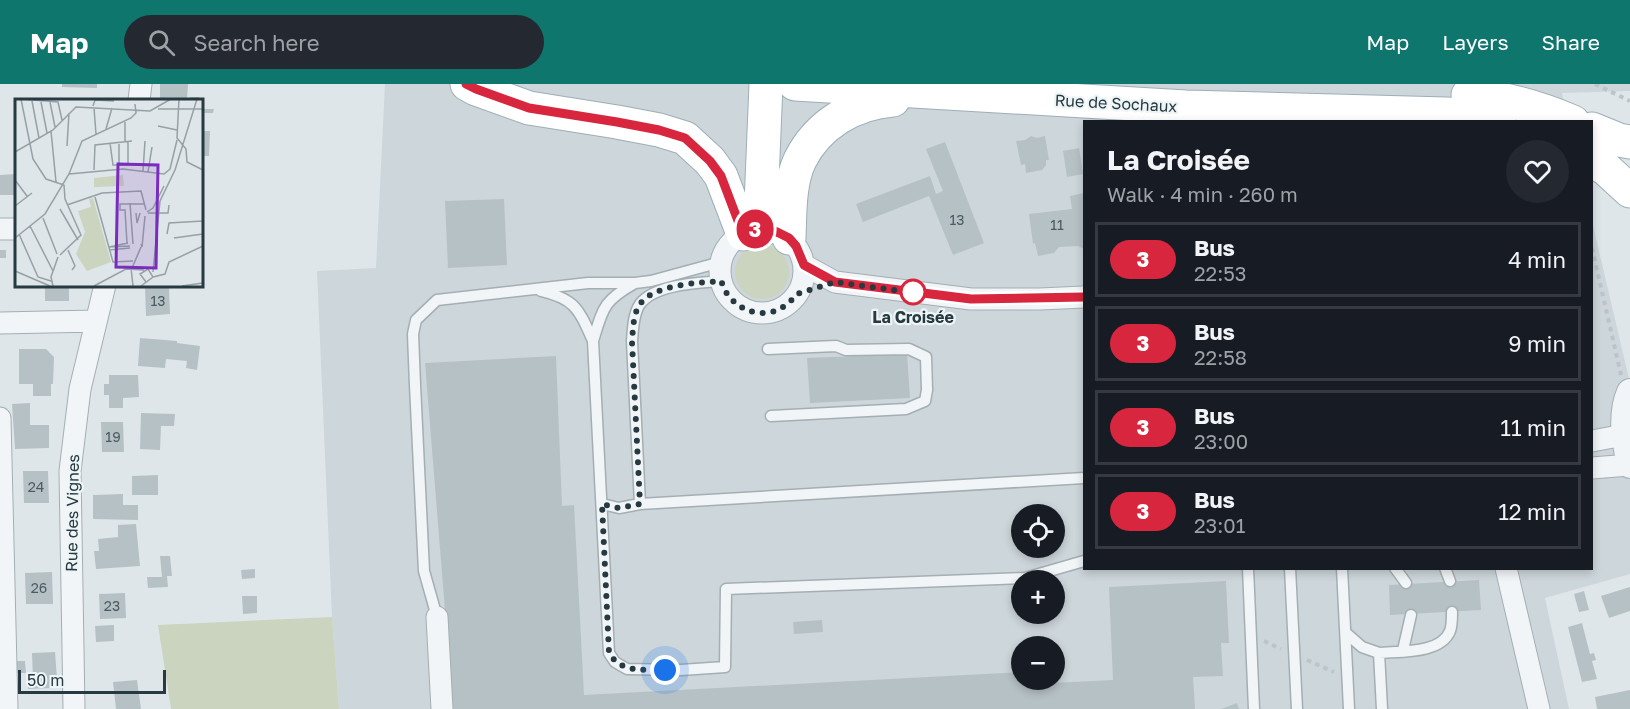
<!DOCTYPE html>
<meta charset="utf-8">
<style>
:root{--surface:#171b24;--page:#242831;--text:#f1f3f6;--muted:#9ea1a6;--line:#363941;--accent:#0f766e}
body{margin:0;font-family:"Golos Text",sans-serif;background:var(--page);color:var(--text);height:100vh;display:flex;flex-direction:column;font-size:22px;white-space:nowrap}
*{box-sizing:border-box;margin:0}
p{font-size:20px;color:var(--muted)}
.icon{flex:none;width:33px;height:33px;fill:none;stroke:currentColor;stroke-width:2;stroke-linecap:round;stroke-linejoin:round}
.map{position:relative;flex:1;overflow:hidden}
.sheet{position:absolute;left:1083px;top:36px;width:510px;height:450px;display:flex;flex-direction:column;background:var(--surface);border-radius:0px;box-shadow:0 3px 9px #0003}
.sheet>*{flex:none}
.badge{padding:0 12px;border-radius:20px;font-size:21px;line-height:39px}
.tools{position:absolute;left:1011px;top:420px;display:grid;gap:12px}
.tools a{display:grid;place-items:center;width:54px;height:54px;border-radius:50%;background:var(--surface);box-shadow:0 3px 9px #0003;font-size:30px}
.scale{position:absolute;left:18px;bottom:15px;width:148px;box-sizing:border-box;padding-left:6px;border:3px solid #273941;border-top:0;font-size:16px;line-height:21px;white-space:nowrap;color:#273941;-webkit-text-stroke:4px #eef5f7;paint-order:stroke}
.you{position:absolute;width:30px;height:30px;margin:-15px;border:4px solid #fff;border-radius:50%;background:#1a73e8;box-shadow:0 0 0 9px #1a73e833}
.map>.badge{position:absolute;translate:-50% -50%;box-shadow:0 0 0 3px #fff}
.round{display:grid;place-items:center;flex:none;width:63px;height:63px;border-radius:32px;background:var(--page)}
.headline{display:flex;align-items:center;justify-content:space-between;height:102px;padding:0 24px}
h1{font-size:28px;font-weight:700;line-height:45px}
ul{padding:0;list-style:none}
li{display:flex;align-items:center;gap:18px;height:75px;margin:0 12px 9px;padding:0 12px;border:3px solid var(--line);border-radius:0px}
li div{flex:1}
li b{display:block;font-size:22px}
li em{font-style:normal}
li .badge{min-width:66px;font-weight:700;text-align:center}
header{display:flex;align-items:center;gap:36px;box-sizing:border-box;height:84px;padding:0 30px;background:var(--accent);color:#fff}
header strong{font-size:28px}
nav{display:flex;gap:33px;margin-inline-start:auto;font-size:21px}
.search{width:420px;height:54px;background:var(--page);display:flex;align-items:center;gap:15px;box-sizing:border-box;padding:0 21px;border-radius:33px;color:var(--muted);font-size:22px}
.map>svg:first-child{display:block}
</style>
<header>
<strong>Map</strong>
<div class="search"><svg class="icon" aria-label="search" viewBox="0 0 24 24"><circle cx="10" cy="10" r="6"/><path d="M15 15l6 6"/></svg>Search here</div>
<nav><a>Map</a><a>Layers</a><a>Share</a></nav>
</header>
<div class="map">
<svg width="1630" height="625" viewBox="0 0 1630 625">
<rect width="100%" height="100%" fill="#dfe6e9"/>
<!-- built -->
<path fill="#cdd6db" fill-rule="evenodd" d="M385,0H1630V7L1562,9L1568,37L1084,38V484H1592V137L1630,299V490L1545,514L1569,625H339L332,533L317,187L376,184ZM1022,430H1054V464H1022ZM1022,496H1054V530H1022ZM1022,562H1054V596H1022Z"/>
<!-- green -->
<path fill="#cbd4bf" d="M735 188a27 27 0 1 1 54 0a27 27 0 1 1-54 0Z
M332,533L339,625H171L158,541Z"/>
<!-- building -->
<path fill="#b6c1c6" d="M62,0H97V4L62,3Z
M160,0H188L187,16H160Z
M190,13H199V16H190Z
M201,25H214L213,29H201Z
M201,47H210L209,72H201Z
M1031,52L1037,54L1045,52L1049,76H1046V81L1042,86L1026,89L1025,80L1021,81L1016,57L1025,56Z
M945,58L984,159L953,171L929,112L863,138L856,120L930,92L936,110L943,107L926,65Z
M1079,64L1083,90L1067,93L1063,67Z
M16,90V111H0V91Z
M1084,109V165L1078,162L1059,163L1054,169L1038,172L1035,159L1033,160L1029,130L1072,125L1070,112Z
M504,115L507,181L448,184L445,117Z
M0,166H6V174H0Z
M45,201H69V217H45Z
M151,201H179V203H169L170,230L146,232L145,202Z
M140,254L177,257V259L200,262L197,286L186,284L187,277L166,275L165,284L138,282Z
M19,265H46L54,273L53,300H51V312H33V300H19Z
M907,270L910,314L810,319L807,274Z
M556,272L562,422L574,421L584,611L1022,588V596H1031L1032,600L1113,596L1109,503L1226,497L1229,559H1221L1223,592L1193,593L1195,625H453L425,279Z
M109,291H138L139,313L123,314V324H109V311H104V300H109Z
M30,319V341H49V364L15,365L12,320Z
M141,329L175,330L174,342H161L160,366L140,365Z
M101,338H123L124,368H102Z
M23,387H48L49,419H24Z
M158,391V411H132V392Z
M123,410V421H138V436L93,435V411Z
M136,440L140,482L96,485L94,467H99L98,455L118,453V441Z
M160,472H170L172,492H167L168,503L148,504L147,493H162Z
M255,485V494L242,495L241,486Z
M52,488L53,520H26L25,489Z
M1479,496L1481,526L1390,531L1389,501Z
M1630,503V527L1609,534L1601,512Z
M1584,507L1589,526L1579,528L1574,510Z
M125,509L126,534L100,535L99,510Z
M242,512H257V529L243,530Z
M822,536L823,548L794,550L793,538Z
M1582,539L1590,570L1594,569L1596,576L1592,577L1597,595L1582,598L1568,543Z
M114,541V557L96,558L95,542Z
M55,568L57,595H53V604L28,605V596H33L32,569Z
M16,577H25L26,589H17Z
M137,596L141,625H116L113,598Z
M1630,606V625H1597L1595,613Z
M1237,619L1239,625H1221Z"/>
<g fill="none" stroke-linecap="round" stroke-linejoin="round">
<!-- service casing -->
<g stroke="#a4afb3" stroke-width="13">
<path id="service" d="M635,199C603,217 603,224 593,257L609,569L615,578L627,585L681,586L725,583L726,505L1025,494L1084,477
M541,207C576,215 579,226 593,257
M768,265L836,262L846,266L909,265L926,273L927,306L925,317L906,325L771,332
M602,420L619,424L640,420L1084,394
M640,420L632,257C633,246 633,230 640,220C655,200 698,199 721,197
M1248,484L1254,625
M1290,484L1297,625
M1342,484L1349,625
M1395,484L1406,499
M1445,484L1450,497
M437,533L424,487L415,301L413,250L416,236L437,216L588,199H635L651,197L721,178
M1346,549L1362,563L1379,569
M1403,566L1411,531
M1382,625L1379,569C1400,567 1441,570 1450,547C1452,542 1452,533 1452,528"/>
</g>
<!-- minor casing -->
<g stroke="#a4afb3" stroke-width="23">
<path id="minor" d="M139,16L141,0
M0,145H16
M720 187a42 42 0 1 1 84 0a42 42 0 1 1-84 0Z
M804,181L835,198L971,215H1040L1084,213
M0,239L96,237
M0,334L7,625
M1592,357L1624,351
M1592,384L1630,381
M1506,484L1539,625
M437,533L442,625
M74,625L70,387L80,305L105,201"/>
</g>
<!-- tertiary casing -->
<g stroke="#a4afb3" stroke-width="28">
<path id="tertiary" d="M1630,308C1620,331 1625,357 1630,381"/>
</g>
<!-- primary casing -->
<g stroke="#9dafb6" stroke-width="35">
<path id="primary" d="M467,0L476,5L529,24L617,38L659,46L685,54L710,77L721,92L743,150
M795,0L1186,23L1446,30L1486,33L1499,38
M1468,11C1504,13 1540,24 1573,38
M1592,45L1619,56L1630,58
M1592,77L1606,85L1630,107
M764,145L761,121L766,0
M789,154C790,129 789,99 800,76C818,40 854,19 893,16"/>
</g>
<!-- path -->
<path stroke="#bdc4c8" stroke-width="4" stroke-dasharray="4.5 4.5" stroke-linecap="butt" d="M1595,0L1630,17
M1592,164L1621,291
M1264,557L1281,565
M1307,576L1334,588"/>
<!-- service -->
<use href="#service" stroke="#f2f5f7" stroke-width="10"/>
<!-- minor -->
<use href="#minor" stroke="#f2f5f7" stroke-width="21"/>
<!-- tertiary -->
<use href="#tertiary" stroke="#f2f5f7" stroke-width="26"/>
<!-- primary -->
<use href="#primary" stroke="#fff" stroke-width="33"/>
</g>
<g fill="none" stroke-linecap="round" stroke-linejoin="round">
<!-- line casing -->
<g stroke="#fff" stroke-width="14">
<path id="line" d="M466,0L476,5L529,24L617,38L659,46L685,54L710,77L721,92L743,150L753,146L764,145L777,148L789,154L796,162L804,181L835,198L971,215L1084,213"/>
</g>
<!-- line -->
<use href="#line" stroke="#d7263d" stroke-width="9"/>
<!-- walk -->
<path stroke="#273941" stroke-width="6" stroke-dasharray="0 10.8" d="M665,586C643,585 622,590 609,569L602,420L619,424L640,420L632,258C633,246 633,230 640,220C655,200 698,199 721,197L727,210L736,220L748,227L762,229L776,227L788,220L797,210L835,198L916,209L913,208"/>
</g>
<!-- markers -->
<circle fill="#fff" stroke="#d7263d" stroke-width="3" cx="913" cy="208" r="12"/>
<g text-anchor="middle" stroke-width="4.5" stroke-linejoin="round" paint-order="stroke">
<!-- number labels -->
<g font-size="14" fill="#4b5b62">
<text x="957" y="141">13</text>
<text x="1057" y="146">11</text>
<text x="158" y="222">13</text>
<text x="113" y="358">19</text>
<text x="36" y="408">24</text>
<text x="39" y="509">26</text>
<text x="112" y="527">23</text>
</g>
<!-- street labels -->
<g font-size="16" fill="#273941" stroke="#eef5f7">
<text transform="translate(1116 19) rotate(3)" y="6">Rue de Sochaux</text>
<text transform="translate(72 429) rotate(-89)" y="6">Rue des Vignes</text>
</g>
<!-- stop labels -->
<g font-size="16" font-weight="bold" fill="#273941" stroke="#eef5f7">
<text x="913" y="239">La Croisée</text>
</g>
</g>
<!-- overview -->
<g transform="translate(15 15)">
<rect width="188" height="188" fill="#dfe6e9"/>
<path d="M108,76L109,87L79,88V79ZM78,99L96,163L72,172L61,155L70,133L63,112L76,108L74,100Z" fill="#cbd4bf"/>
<path fill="none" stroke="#95a1a6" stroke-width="1.5" d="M6,0L18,60L31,80L49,86L50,100L66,136L45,156M6,0L43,3L47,21M164,0L162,39L171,50L172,63L188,71M17,2L24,39M26,3L32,34M35,3L40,28M78,7L80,1L99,2M79,9L81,35M143,10H188M110,23V43M143,27L162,31M91,30L97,9M36,32L41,83M104,43V66M95,44L98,66H128M52,47L54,14M0,53L38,31L61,8L135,12L156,0M113,66V43M79,71L80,46L117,42M128,72L130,42M133,73L137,48M54,75L108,70L149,75L155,70L162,41M0,81L12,97M80,98L98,163L118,162M115,104L118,145M52,106L87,94L126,92L131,111M0,107L17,94M45,110L63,141M132,113L138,109L149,87M121,114L122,124L125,114M133,114H153L154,106M28,119L42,155M15,127L38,172M4,135L23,178L36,182M152,135L154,124L188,122M0,139L30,115L54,75L67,42L116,19L121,14L120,5M159,139L188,135M112,144L110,111H105V105H129M126,145L127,148L130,117M94,148L113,144M94,148L115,147M53,151L60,167L57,171M94,151L115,149M116,169L118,187M117,169L126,148M0,172L35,187M138,173L145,102L160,71L182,0M138,178L150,175L154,163L188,147M38,187L36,178L43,158M79,187L111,170L129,171M126,187L138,178L133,170L125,175L131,183M167,187L188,184"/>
<path fill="#7b2cbf" fill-opacity="0.15" stroke="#7b2cbf" stroke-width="3" d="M103,65L143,66L141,169L101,168Z"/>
<rect width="188" height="188" fill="none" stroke="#273941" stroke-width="3"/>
</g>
</svg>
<div class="tools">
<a><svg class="icon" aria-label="locate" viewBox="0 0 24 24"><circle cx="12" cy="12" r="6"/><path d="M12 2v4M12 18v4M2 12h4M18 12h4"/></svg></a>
<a>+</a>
<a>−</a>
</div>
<div class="scale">50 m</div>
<div class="you" style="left:665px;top:586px"></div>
<b class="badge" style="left:755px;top:145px;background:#d7263d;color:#fff">3</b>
<section class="sheet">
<div class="headline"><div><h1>La Croisée</h1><p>Walk · 4 min · 260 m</p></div><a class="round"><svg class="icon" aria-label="heart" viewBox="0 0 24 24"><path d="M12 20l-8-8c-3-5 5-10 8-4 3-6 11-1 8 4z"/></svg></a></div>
<ul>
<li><span class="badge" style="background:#d7263d;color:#fff">3</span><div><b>Bus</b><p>22:53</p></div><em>4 min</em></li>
<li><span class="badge" style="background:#d7263d;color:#fff">3</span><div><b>Bus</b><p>22:58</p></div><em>9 min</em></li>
<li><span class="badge" style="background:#d7263d;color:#fff">3</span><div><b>Bus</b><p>23:00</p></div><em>11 min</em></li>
<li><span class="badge" style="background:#d7263d;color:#fff">3</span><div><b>Bus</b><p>23:01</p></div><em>12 min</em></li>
</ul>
</section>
</div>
